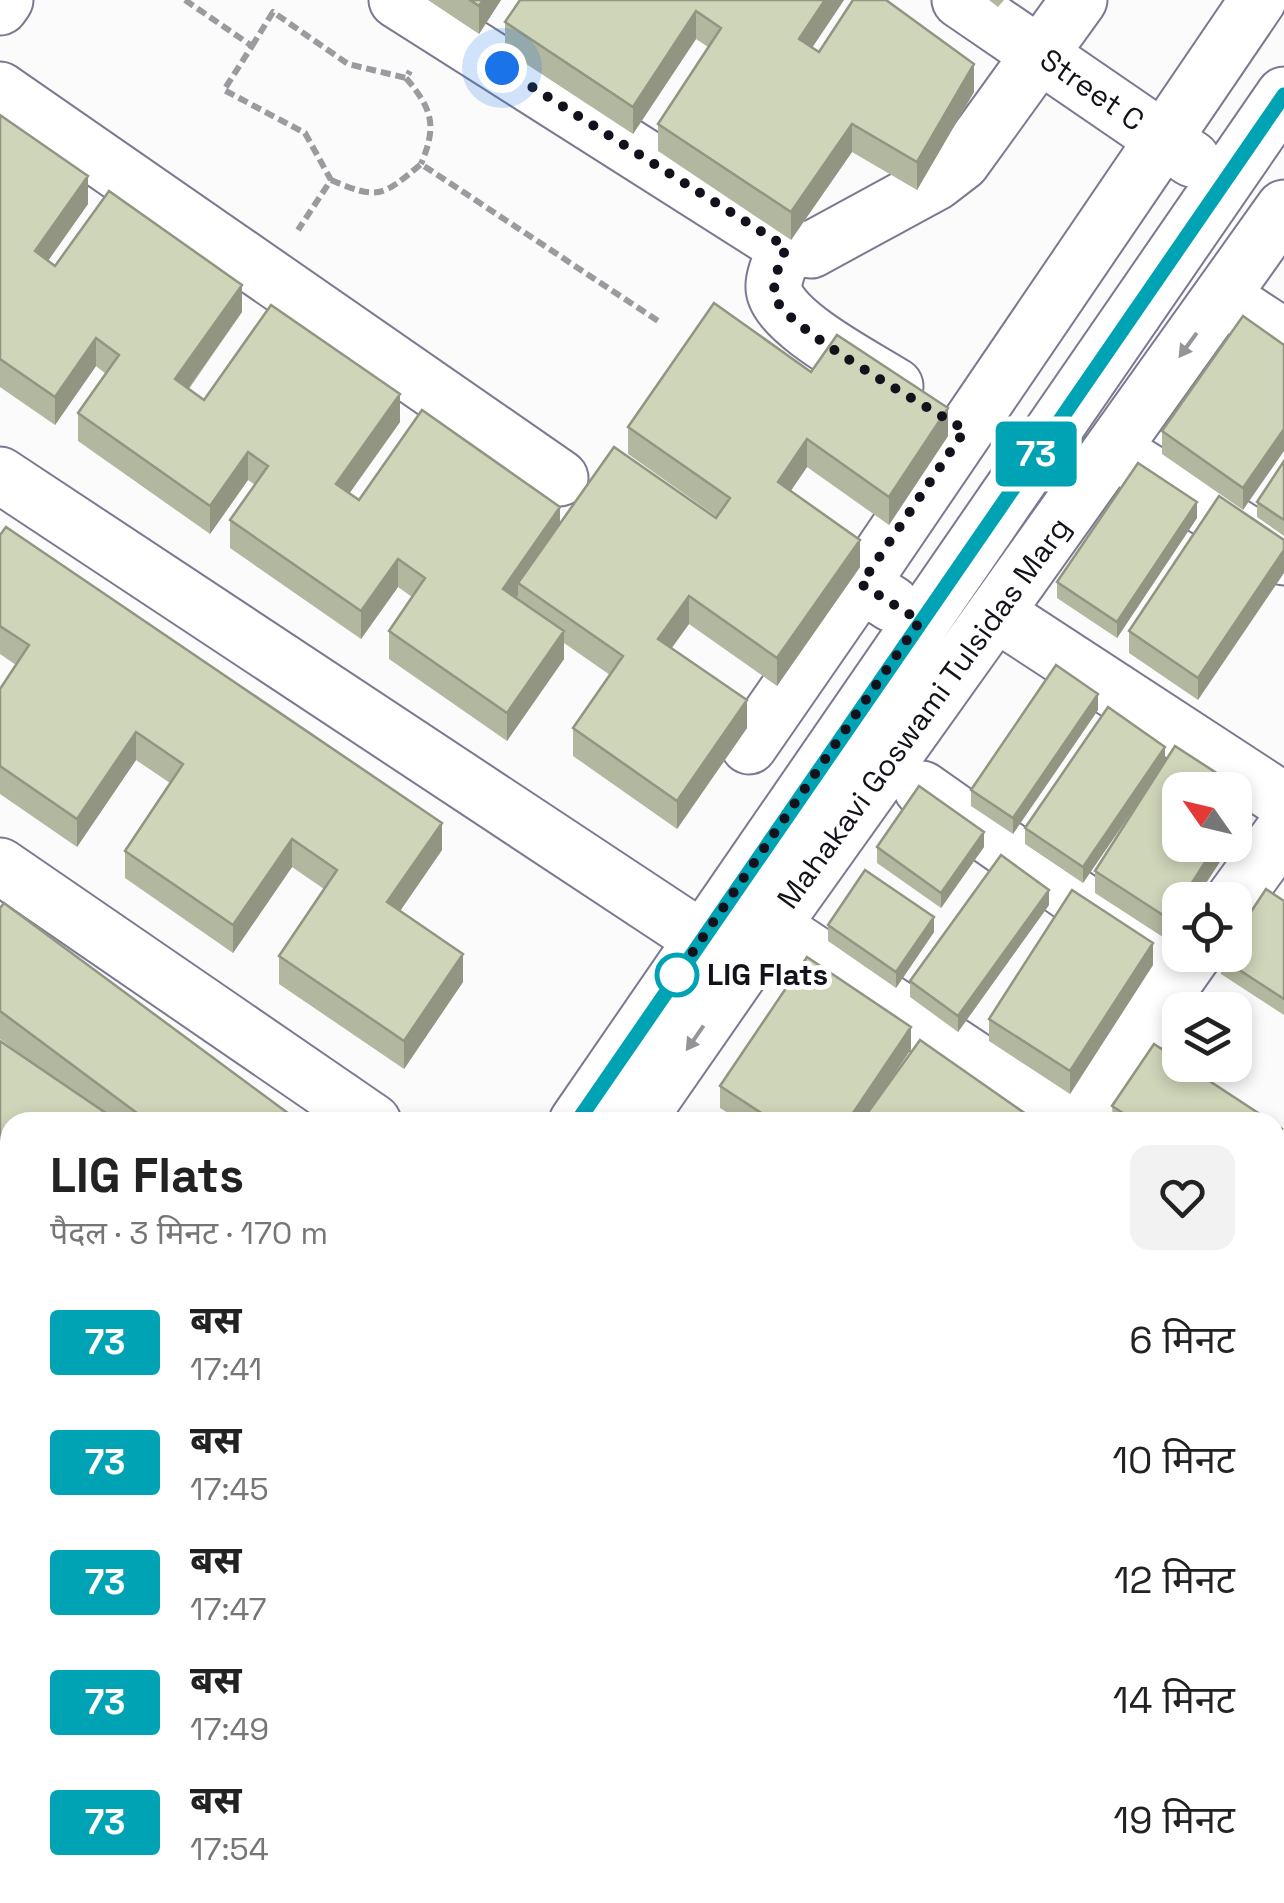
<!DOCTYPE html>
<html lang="hi">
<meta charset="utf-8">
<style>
:root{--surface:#fff;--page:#f2f2f2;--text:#222;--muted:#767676}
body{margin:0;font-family:"Space Grotesk","Noto Sans Devanagari",sans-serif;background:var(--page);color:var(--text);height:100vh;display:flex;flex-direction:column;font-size:38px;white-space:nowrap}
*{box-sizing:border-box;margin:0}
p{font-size:32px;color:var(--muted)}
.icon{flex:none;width:55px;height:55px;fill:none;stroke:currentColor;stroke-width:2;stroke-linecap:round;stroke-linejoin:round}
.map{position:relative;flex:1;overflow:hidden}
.side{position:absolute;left:0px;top:1112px;width:1285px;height:792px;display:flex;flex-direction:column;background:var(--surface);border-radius:30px 30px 0 0;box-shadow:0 5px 15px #0003}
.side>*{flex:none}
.badge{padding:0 20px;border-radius:8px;font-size:35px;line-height:65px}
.needle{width:65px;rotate:304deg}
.tools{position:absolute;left:1162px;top:772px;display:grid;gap:20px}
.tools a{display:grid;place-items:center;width:90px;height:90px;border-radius:20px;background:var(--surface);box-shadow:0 5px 15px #0003;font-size:50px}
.you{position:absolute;width:50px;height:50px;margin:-25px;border:8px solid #fff;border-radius:50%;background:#1a73e8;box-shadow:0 0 0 15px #1a73e833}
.map>.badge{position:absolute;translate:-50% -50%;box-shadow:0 0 0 5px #fff}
.round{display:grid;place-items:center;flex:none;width:105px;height:105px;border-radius:20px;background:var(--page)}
.head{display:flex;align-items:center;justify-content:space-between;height:170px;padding:0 50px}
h1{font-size:48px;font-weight:700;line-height:75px}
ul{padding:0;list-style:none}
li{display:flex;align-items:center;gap:30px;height:120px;padding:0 50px}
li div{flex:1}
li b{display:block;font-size:38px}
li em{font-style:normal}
li .badge{min-width:110px;font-weight:700;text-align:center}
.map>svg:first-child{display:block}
</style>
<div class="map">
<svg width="1284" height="1903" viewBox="0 0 1284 1903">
<rect width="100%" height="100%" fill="#fbfbfb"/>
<!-- green -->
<path fill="#c8c6fd" d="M10,1423V1855L0,1870V1438Z"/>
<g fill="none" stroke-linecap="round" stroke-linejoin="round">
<!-- minor casing -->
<g stroke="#7a7992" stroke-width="59">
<path id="minor" d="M397,0L786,247L811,250L936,182L962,162L1079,0
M960,0L1192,159
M0,7L5,0
M0,90L560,478
M786,247C782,259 774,274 774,286C772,320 867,368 895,386
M1223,297L1284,337
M1134,463L1284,557
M0,475L702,939
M861,584L1258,0
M996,613L1284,801
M749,746L861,584L892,604
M922,789L1181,971
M0,866L373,1122
M1233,900L1284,830
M772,926L1069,1122
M577,1122L1284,95
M636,1122L772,926L1284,208
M1075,1122L1193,955
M1275,1218L1284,1205
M0,1224L10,1230
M1275,1259L1284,1265
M0,1348L10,1330
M1275,1515L1284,1521
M1275,1726L1284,1732
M53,1895L65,1903
M805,1895L817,1903
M1149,1895L1160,1903"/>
</g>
<!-- path -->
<path stroke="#9b9b9f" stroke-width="6" stroke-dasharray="10 5" stroke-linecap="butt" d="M185,0L252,46L224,90L305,133L331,180L298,230
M252,46L273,12L348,64L406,78L410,71
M406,78C433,110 437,126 421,164
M331,180C378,200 382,197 421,164L658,321"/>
<!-- minor -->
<use href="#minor" stroke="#fff" stroke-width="55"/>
</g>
<!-- wall -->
<path fill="#b2b79f" d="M428,0H501L479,34Z
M520,0H844L812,48L819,52L974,92L917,190L852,152L791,240L658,151V124L708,47L696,39L633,134L505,50V22Z
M989,0H1004L998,7Z
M0,115L88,204L48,261L55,266L242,312L189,389L204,400L400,422L349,494L359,500L560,524L716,518L717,517L628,454V427L811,372L948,436L889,525L807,467L791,491L860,567L777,686L689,624L672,648L747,728L677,829L573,756V728L610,675L564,643V659L507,741L389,659V631L412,597L398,587L361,639L230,548V520L255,485L248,480L210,534L78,441V413L106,374L96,366L55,425L0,387Z
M1284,345L1243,510L1162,454V431Z
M1284,461V536L1257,517V502Z
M1219,496L1198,700L1129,653V631Z
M1197,518L1117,638L1057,598V582Z
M0,535L442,850L400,911L463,982L404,1069L279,984V956L324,889L292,867L233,953L125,878V851L170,783L136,760L77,847L0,794V689L16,665L0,654Z
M1098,710L1013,834L971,806V790Z
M1165,761L1249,816L1195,900H1180V924L1169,941L1095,893V871L1149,787L1083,883L1025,844V828Z
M877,847H984L941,908L877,863Z
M1284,901V1015L1221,974V958Z
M1049,905L958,1032L910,997V981Z
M0,908L300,1122H10V1199L0,1192V1041L31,1062L0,1039Z
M828,925L934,932L896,988L828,941Z
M1153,965L1070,1094L989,1041V1019Z
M911,1049L885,1088L1033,1122H742L720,1108V1086Z
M1112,1106L1272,1122H1113Z
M1284,1399V1497L1275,1491V1412Z
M1284,1666V1724L1275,1718V1679Z
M328,1895H408L403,1903H330L328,1902Z
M483,1895H585L580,1903H495Z
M840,1895H984L979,1903H852Z
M1189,1895H1236L1231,1903H1201Z"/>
<!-- shaded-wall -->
<path fill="#919582" d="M483,0H501L479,34V6Z
M825,0H844L799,67V39Z
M696,11V39L633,134V107Z
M974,64V92L917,190V162Z
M852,124V152L791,240V212Z
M88,176V204L35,279V251Z
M242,285V312L175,407V379Z
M96,338V366L55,425V397Z
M400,394V422L336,512V484Z
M948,408V436L889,525V497Z
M1284,429V451L1243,510V488Z
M807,439V467L778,509V482Z
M248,452V480L210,534V506Z
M1197,502V518L1117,638V622Z
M560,507V535L518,583V595L503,617V589Z
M860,540V567L777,686V658Z
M1284,550V573L1198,700V678Z
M398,559V587L361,639V611Z
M689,596V624L658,666V639Z
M564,631V659L507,741V713Z
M1098,694V710L1013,834V818Z
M747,700V728L677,829V801Z
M136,732V760L77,847V819Z
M1165,747V763L1083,883V867Z
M1249,794V816L1235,838V816Z
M442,823V850L387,930V902Z
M984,832V847L941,908V893Z
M292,839V867L233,953V925Z
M1216,845H1231L1195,900H1181Z
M1049,890V905L958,1032V1016Z
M1180,902V924L1169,941V919Z
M934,917V932L896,988V972Z
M1153,943V965L1070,1094V1071Z
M463,954V982L404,1069V1041Z
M911,1027V1049L862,1122H847Z
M1282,1129V1145L1275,1156V1140Z
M10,1259V1287L0,1301V1273Z
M1284,1375V1397L1275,1410V1387Z
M1284,1796V1819L1275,1833V1811Z
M397,1895H408L403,1903H391Z
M571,1895H585L580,1903H565Z
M717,1895H731L726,1903H712Z
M970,1895H984L979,1903H965Z
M1111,1895H1117V1903H1106Z
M1222,1895H1236L1231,1903H1222Z"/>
<!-- building -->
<path fill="#cfd5b9" stroke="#919582" stroke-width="2.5" d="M470,0H483L479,6Z
M520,0H825L799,39L819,52L853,0H886L974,64L917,162L852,124L791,212L658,124L721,28L696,11L633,107L505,22Z
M0,115L88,176L35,251L55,266L109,191L242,285L175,379L204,400L271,305L400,394L336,484L359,500L422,410L560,507L503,589L564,631L507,713L389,631L425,578L398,559L361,611L230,520L268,466L248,452L210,506L78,413L119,355L96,338L55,397L0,359Z
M714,303L811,372L837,335L948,408L889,497L807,439L778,482L860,540L777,658L689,596L658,639L747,700L677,801L573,728L623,656L518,583L614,447L716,518L730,498L628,427Z
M1243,316L1284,345V429L1243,488L1162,431Z
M1284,461V520L1257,502Z
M1138,463L1197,502L1117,622L1057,582Z
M1219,496L1284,540V550L1198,678L1129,631Z
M6,527L442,823L387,902L463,954L404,1041L279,956L337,870L292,839L233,925L125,851L183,764L136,732L77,819L0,766V689L29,645L0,626V535Z
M1056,665L1098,694L1013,818L971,790Z
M1108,707L1165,747L1083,867L1025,828Z
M1175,746L1249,794L1235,816V790H1180V845H1216L1169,919L1095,871Z
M919,786L984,832L941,893L877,847Z
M1001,855L1049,890L958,1016L910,981Z
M865,870L934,917L896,972L828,925Z
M1266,889L1284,901V999L1221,958L1223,955H1235V936Z
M1072,890L1153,943L1070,1071L989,1019Z
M4,903L300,1122H149L0,1011V908Z
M807,957L911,1027L847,1122H775L720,1086Z
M920,1040L1033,1119L1030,1122H861Z
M0,1041L119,1122H10V1171L0,1164Z
M1154,1044L1180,1061V1065H1185L1272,1122H1137L1112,1106Z
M694,1114L707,1122H688Z
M1275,1125L1282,1129L1275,1140Z
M0,1236L10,1243V1259L0,1273Z
M1275,1289L1284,1296V1375L1275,1387Z
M1284,1399V1474L1275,1468V1412Z
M1284,1666V1708L1275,1702V1679Z
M1275,1747L1284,1753V1796L1275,1811Z
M1284,1823V1903H1232L1237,1895H1275V1837Z
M341,1895H397L391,1903H353Z
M446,1895H476L488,1903H440Z
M517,1895H571L565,1903H529Z
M594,1895H717L712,1903H589Z
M875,1895H970L965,1903H887Z
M993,1895H1111L1106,1903H988Z
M1134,1895L1145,1903H1129Z"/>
<!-- one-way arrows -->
<defs><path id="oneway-solid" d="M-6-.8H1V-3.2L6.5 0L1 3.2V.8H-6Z" transform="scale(2.5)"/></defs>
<g fill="#959499">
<use href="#oneway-solid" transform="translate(1188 345) rotate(126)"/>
<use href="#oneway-solid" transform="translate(695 1038) rotate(125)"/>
</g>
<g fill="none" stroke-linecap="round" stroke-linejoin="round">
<!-- line casing -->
<g stroke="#fff" stroke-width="22">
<path id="line" d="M577,1122L1284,95"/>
</g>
<!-- line -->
<use href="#line" stroke="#00a3b4" stroke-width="15"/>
<!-- walk -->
<path stroke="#13121c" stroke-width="10" stroke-dasharray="0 18" d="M502,68L786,247C781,263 770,282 776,299C788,330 930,408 965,430L861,584L920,621L677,975"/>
</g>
<!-- markers -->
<circle fill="#fff" stroke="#00a3b4" stroke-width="5" cx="677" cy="975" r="20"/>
<g text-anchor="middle" stroke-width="10" stroke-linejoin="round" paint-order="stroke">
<!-- street labels -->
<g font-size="30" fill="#13121c" stroke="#fff">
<text transform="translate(1092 90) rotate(35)" y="10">Street C</text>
<text transform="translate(924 713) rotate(-54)" y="10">Mahakavi Goswami Tulsidas Marg</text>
</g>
<!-- stop labels -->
<g font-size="30" font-weight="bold" fill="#13121c" stroke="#fff" text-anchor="start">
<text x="707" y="985">LIG Flats</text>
</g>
</g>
</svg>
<div class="tools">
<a><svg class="needle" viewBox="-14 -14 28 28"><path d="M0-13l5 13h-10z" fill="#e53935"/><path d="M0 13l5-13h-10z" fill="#767676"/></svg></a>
<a><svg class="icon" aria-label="locate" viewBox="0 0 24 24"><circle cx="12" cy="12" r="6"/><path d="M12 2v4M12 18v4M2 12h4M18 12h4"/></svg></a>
<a><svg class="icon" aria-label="layers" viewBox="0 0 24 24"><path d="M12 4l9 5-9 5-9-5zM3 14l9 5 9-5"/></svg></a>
</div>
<div class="you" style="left:502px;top:68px"></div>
<b class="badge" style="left:1036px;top:454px;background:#00a3b4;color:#fff">73</b>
<section class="side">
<div class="head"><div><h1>LIG Flats</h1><p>पैदल · 3 मिनट · 170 m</p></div><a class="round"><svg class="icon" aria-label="heart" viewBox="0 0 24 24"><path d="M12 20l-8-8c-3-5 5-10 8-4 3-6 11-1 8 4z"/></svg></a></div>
<ul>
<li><span class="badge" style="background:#00a3b4;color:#fff">73</span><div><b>बस</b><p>17:41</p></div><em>6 मिनट</em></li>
<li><span class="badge" style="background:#00a3b4;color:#fff">73</span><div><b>बस</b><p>17:45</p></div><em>10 मिनट</em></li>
<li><span class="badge" style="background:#00a3b4;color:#fff">73</span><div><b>बस</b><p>17:47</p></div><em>12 मिनट</em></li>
<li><span class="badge" style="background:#00a3b4;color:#fff">73</span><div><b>बस</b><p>17:49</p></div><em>14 मिनट</em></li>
<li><span class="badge" style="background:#00a3b4;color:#fff">73</span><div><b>बस</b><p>17:54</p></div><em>19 मिनट</em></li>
</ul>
</section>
</div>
